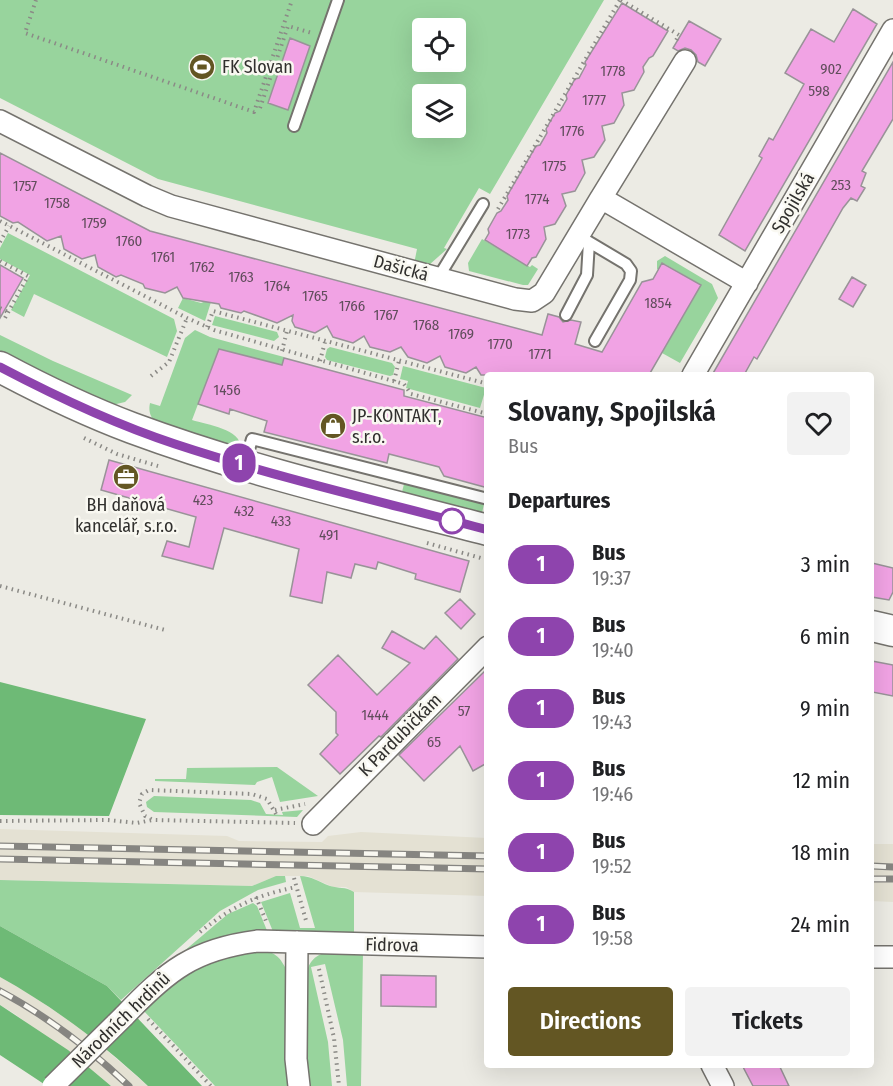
<!DOCTYPE html>
<meta charset="utf-8">
<style>
:root{--surface:#fff;--page:#f2f2f2;--text:#202124;--muted:#757577;--accent:#635623}
body{margin:0;font-family:"Fira Sans Condensed",sans-serif;background:var(--page);color:var(--text);height:100vh;display:flex;flex-direction:column;font-size:22px;white-space:nowrap}
*{box-sizing:border-box;margin:0}
p{font-size:20px;color:var(--muted)}
.icon{flex:none;width:33px;height:33px;fill:none;stroke:currentColor;stroke-width:2;stroke-linecap:round;stroke-linejoin:round}
.map{position:relative;flex:1;overflow:hidden}
.side{position:absolute;left:484px;top:372px;width:390px;height:696px;display:flex;flex-direction:column;background:var(--surface);border-radius:6px;box-shadow:0 6px 24px #0002}
.side>*{flex:none}
.badge{padding:0 12px;border-radius:20px;font-size:21px;line-height:39px}
.fabs{position:absolute;left:412px;top:18px;display:grid;gap:12px}
.fabs a{display:grid;place-items:center;width:54px;height:54px;border-radius:6px;background:var(--surface);box-shadow:0 6px 24px #0002;font-size:30px}
.map>.badge{position:absolute;translate:-50% -50%;box-shadow:0 0 0 3px #fff}
h2{padding:0 24px;font-size:22px;line-height:54px}
.round{display:grid;place-items:center;flex:none;width:63px;height:63px;border-radius:6px;background:var(--page)}
.headline{display:flex;align-items:center;justify-content:space-between;height:102px;padding:0 24px}
h1{font-size:28px;font-weight:600;line-height:45px}
.action{display:flex;gap:12px;margin-top:auto;padding:12px 24px}
.action a{flex:1;height:69px;border-radius:6px;background:var(--accent);color:#fff;font-size:24px;font-weight:600;line-height:69px;text-align:center}
.action a+a{background:var(--page);color:var(--text)}
ul{padding:0;list-style:none}
li{display:flex;align-items:center;gap:18px;height:72px;padding:0 24px}
li div{flex:1}
li b{display:block;font-size:22px}
li em{font-style:normal}
li .badge{min-width:66px;font-weight:700;text-align:center}
.map>svg:first-child{display:block}
</style>
<div class="map">
<svg width="893" height="1086" viewBox="0 0 893 1086">
<rect width="100%" height="100%" fill="#ecebe4"/>
<!-- built -->
<path fill="#e4e1d3" d="M0,829L227,836L239,841L322,842L328,836L361,832L487,838V896L354,892L346,887H333L308,876H276L252,886L0,880Z
M872,844H893V902L872,901Z
M0,977L28,993L83,1030L148,1086H111L15,1014L0,1005Z"/>
<!-- green -->
<path fill="#98d49d" fill-rule="evenodd" d="M0,0H604L490,194L479,188L444,248L447,249L429,265L414,264L417,249L158,179L0,98ZM423,28H456V62H423ZM423,94H456V128H423Z
M8,233L174,319L177,331L167,357L34,294L24,317L11,310L30,275L0,259V248Z
M482,239L530,267L532,265L538,269L528,285H523L469,271L468,263Z
M665,256L712,284L718,298L680,363L662,353L700,287L699,284L665,264L659,270L657,269V261Z
M183,298L201,303L206,301L211,302L205,321L178,308Z
M215,316L277,332L279,337L274,341L212,325Z
M195,330L210,337L284,357L282,365L219,349L192,420C208,425 243,429 241,450L156,424C151,417 148,412 150,403L160,406L185,338Z
M0,335L53,361L132,395L125,402L112,405L51,378L0,351Z
M330,347L392,363L395,367L393,375L390,376L327,360L325,357L327,349Z
M403,366L486,388L480,408L406,388L408,381L400,379Z
M404,484L484,504L482,513L402,492Z
M277,767L318,796L280,802L272,777L257,782L255,785L155,781V779H186L187,768Z
M154,796L251,800L260,803L266,814L283,815L282,812L303,810L297,817L154,812L147,807L146,802Z
M276,876H285L286,882L258,890L220,911L121,1000L107,986L0,926V880L252,886Z
M300,876C311,876 319,882 330,886C339,889 345,886 354,892V936L274,934L261,902L290,893L300,928H315Z
M253,903L257,906L268,933L177,957L228,914Z
M250,949C268,951 277,951 285,967L286,1058L288,1086H215L142,1009L192,969Z
M363,952L361,1086H347L343,1040L325,964L311,967L328,1042L332,1086H310C301,1052 307,1004 308,968C316,946 343,952 363,952Z"/>
<!-- forest -->
<path fill="#6eba76" d="M0,682L146,719L109,816L0,815Z
M0,926L107,986L202,1086H148C103,1044 54,1007 0,977Z
M0,1005L68,1050L111,1086H47L0,1055Z"/>
<!-- building -->
<path fill="#f1a3e4" stroke="#999398" stroke-width="1.5" d="M622,3L668,31L653,56L649,58L643,67L644,72L634,90L622,93L624,105L614,123L602,126L605,140L594,157L582,160L585,173L575,191L562,194L566,206L555,224L544,227L546,239L536,257L532,258L527,266L485,240L489,233L488,229L497,213L501,211L508,200L507,196L536,146L540,145L547,133L546,129L555,113L560,111L567,99L566,95L575,79L579,78L586,65L585,62Z
M853,9L877,24L745,251L719,235L762,158L759,156L769,138L773,140L804,84L785,73L811,29L834,42Z
M689,21L721,39L705,66L698,62L696,55L691,50L685,48L678,51L673,48Z
M290,38L310,46L288,110L268,103Z
M893,62V119L862,171L866,173L861,186L865,188L857,201L851,198L843,208L757,359L754,357L744,375H712Z
M0,153L150,231L542,335L548,314L559,317L563,322L571,320L581,322L575,344L602,352L642,282L653,279L662,263L701,285L649,375H481L476,367L466,373L445,367L440,356L427,363L408,357L401,347L390,352L370,347L364,336L353,343L333,337L327,326L315,333L295,327L292,321L293,315L277,323L244,311L241,313L221,308L219,304L183,298L177,287L165,293L145,288L143,284L121,275L116,277L98,267L95,255L82,259L64,249L61,236L47,241L18,222L13,223L0,216Z
M0,265L23,278L0,318Z
M852,277L866,285L853,307L839,299Z
M219,349L282,365L284,358L404,390V396L488,418V488L444,476L439,467L389,454L387,463L264,432L267,421L230,409L229,414L198,404Z
M109,460L469,561L460,592L415,579L416,574L378,562L376,569L355,564L351,578L327,572L322,603L290,596L299,549L224,528L213,569L162,556L167,541L189,547L196,517L101,490Z
M872,563L893,568V592L889,600L872,597Z
M460,599L475,614L461,629L445,613Z
M392,631L424,649L436,636L458,659L381,737L379,736L340,774L320,754L338,735L336,733V712L308,685L338,655L377,695L410,663L382,648Z
M872,661L893,665V696L872,692Z
M488,668L487,763L473,771L460,746L424,781L399,755Z
M381,975L436,976V1007L381,1006Z
M742,1065H779L789,1086H753Z"/>
<g fill="none" stroke-linecap="round" stroke-linejoin="round">
<!-- lane casing -->
<g stroke="#75736e" stroke-width="14">
<path id="lane" d="M294,126L338,0
M579,236L626,264L631,271L630,280L595,341
M438,278L483,204
M566,315L587,275L589,242
M245,464L252,439L488,499"/>
</g>
<!-- street casing -->
<g stroke="#75736e" stroke-width="24">
<path id="street" d="M0,121L147,196L171,206L515,299L532,301L544,293L601,198L747,283
M601,198L685,61
M693,375L893,30
M313,824L488,647
M297,942L296,1059L299,1086
M872,957H893
M124,1016C167,971 194,949 258,941L488,947
M712,1065L723,1086"/>
</g>
<!-- secondary casing -->
<g stroke="#75736e" stroke-width="33">
<path id="secondary" d="M0,367C43,390 87,411 132,428C248,471 369,499 488,530
M872,626L893,631"/>
</g>
<!-- path -->
<path stroke="#8b8a86" stroke-width="4" stroke-dasharray="1.5 4.5" stroke-linecap="butt" d="M36,0L25,33L254,112L292,0
M621,0L679,35L674,44
M260,108L288,26L312,33
M498,209L620,0
M0,221L187,318L214,330L404,384L411,394L488,414
M0,242L9,226
M0,261L28,276L5,318
M0,308L8,312
M207,327L213,311L488,384
M282,351L287,331
M320,361L325,342
M151,376L169,362L187,318
M394,381L399,361
M84,438L117,454L158,466
M427,543L488,560
M0,586L165,630
M275,810L305,804
M276,814L267,799L252,794L149,790L142,794L139,803L145,816L153,820L295,823
M0,821L108,820L137,823L152,820
M294,878L307,924
M256,897L266,921
M200,932C233,906 254,896 296,887
M319,969L334,1038L339,1086
M148,1019L211,1086"/>
<!-- lane -->
<use href="#lane" stroke="#fff" stroke-width="10"/>
<!-- street -->
<use href="#street" stroke="#fff" stroke-width="21"/>
<!-- secondary -->
<use href="#secondary" stroke="#fff" stroke-width="30"/>
<!-- rail casing -->
<g stroke="#868581" stroke-width="7">
<path id="rail" d="M0,846L488,856
M0,859L488,869
M872,866L893,867
M872,879H893
M0,991C47,1016 91,1050 129,1086"/>
</g>
<!-- rail -->
<use href="#rail" stroke="#f9f8f1" stroke-width="4.5" stroke-dasharray="14" stroke-linecap="butt"/>
<!-- street-bridge casing -->
<g stroke="#75736e" stroke-width="24" stroke-linecap="butt">
<path id="street-bridge" d="M53,1086L124,1016"/>
</g>
<!-- street-bridge -->
<use href="#street-bridge" stroke="#fff" stroke-width="21"/>
</g>
<g fill="none" stroke-linecap="round" stroke-linejoin="round">
<!-- line casing -->
<g stroke="#fff" stroke-width="14">
<path id="line" d="M0,367C57,397 114,424 175,444C278,478 383,502 488,530"/>
</g>
<!-- line -->
<use href="#line" stroke="#8e44ad" stroke-width="9"/>
</g>
<!-- icons -->
<defs>
<g id="stadium-disc" transform="scale(1.35)"><circle r="9.5" fill="#635623" stroke="#f9f8f1"/><path d="M0-5a6.5 5 0 1 0 0 10a6.5 5 0 1 0 0-10ZM-3.5-1.8h7v3.6h-7Z" fill="#fff"/></g>
<g id="shop-disc" transform="scale(1.35)"><circle r="9.5" fill="#635623" stroke="#f9f8f1"/><path d="M-5-2.5h2.3a2.7 3.5 0 0 1 5.4 0H5L5.5 6h-11ZM-1.5-2.5h3a1.5 2.3 0 0 0-3 0Z" fill="#fff"/></g>
<g id="office-disc" transform="scale(1.35)"><circle r="9.5" fill="#635623" stroke="#f9f8f1"/><path d="M-6-3h4V-5.5h4V-3h4V5H-6ZM-1-4.5V-3h2v-1.5ZM-6 0V1H6V0Z" fill="#fff"/></g>
</defs>
<g fill-rule="evenodd">
<use href="#stadium-disc" x="202" y="67"/>
<use href="#shop-disc" x="333" y="426"/>
<use href="#office-disc" x="126" y="477"/>
</g>
<!-- markers -->
<circle fill="#fff" stroke="#8e44ad" stroke-width="3" cx="452" cy="521" r="12"/>
<g text-anchor="middle" stroke-width="5" stroke-linejoin="round" paint-order="stroke">
<!-- number labels -->
<g font-size="15" fill="#614d5c">
<text x="831" y="74">902</text>
<text x="613" y="76">1778</text>
<text x="819" y="96">598</text>
<text x="594" y="105">1777</text>
<text x="572" y="136">1776</text>
<text x="554" y="171">1775</text>
<text x="841" y="190">253</text>
<text x="25" y="191">1757</text>
<text x="537" y="204">1774</text>
<text x="57" y="208">1758</text>
<text x="94" y="228">1759</text>
<text x="518" y="239">1773</text>
<text x="129" y="246">1760</text>
<text x="163" y="262">1761</text>
<text x="202" y="272">1762</text>
<text x="241" y="282">1763</text>
<text x="277" y="291">1764</text>
<text x="315" y="301">1765</text>
<text x="658" y="308">1854</text>
<text x="352" y="311">1766</text>
<text x="386" y="320">1767</text>
<text x="426" y="330">1768</text>
<text x="461" y="339">1769</text>
<text x="500" y="349">1770</text>
<text x="540" y="359">1771</text>
<text x="227" y="395">1456</text>
<text x="203" y="505">423</text>
<text x="244" y="516">432</text>
<text x="281" y="526">433</text>
<text x="329" y="540">491</text>
<text x="464" y="716">57</text>
<text x="375" y="720">1444</text>
<text x="434" y="747">65</text>
</g>
<!-- poi labels -->
<g font-size="18" fill="#31302e" stroke="#f9f8f1" text-anchor="start">
<text x="222" y="73">FK Slovan</text>
<text x="352" y="422">JP-KONTAKT,<tspan x="352" dy="21">s.r.o.</tspan></text>
<text x="126" y="511" text-anchor="middle">BH daňová<tspan x="126" dy="21">kancelář, s.r.o.</tspan></text>
</g>
<!-- street labels -->
<g font-size="18" fill="#31302e" stroke="#f9f8f1">
<text transform="translate(793 203) rotate(-60)" y="6">Spojilská</text>
<text transform="translate(401 268) rotate(15)" y="6">Dašická</text>
<text transform="translate(400 735) rotate(-45)" y="6">K Pardubičkám</text>
<text transform="translate(392 945) rotate(1)" y="6">Fidrova</text>
<text transform="translate(121 1020) rotate(-44)" y="6">Národních hrdinů</text>
</g>
</g>
</svg>
<div class="fabs">
<a><svg class="icon" aria-label="locate" viewBox="0 0 24 24"><circle cx="12" cy="12" r="6"/><path d="M12 2v4M12 18v4M2 12h4M18 12h4"/></svg></a>
<a><svg class="icon" aria-label="layers" viewBox="0 0 24 24"><path d="M12 4l9 5-9 5-9-5zM3 14l9 5 9-5"/></svg></a>
</div>
<b class="badge" style="left:239px;top:463px;background:#8e44ad;color:#fff">1</b>
<section class="side">
<div class="headline"><div><h1>Slovany, Spojilská</h1><p>Bus</p></div><a class="round"><svg class="icon" aria-label="heart" viewBox="0 0 24 24"><path d="M12 20l-8-8c-3-5 5-10 8-4 3-6 11-1 8 4z"/></svg></a></div>
<h2>Departures</h2>
<ul>
<li><span class="badge" style="background:#8e44ad;color:#fff">1</span><div><b>Bus</b><p>19:37</p></div><em>3 min</em></li>
<li><span class="badge" style="background:#8e44ad;color:#fff">1</span><div><b>Bus</b><p>19:40</p></div><em>6 min</em></li>
<li><span class="badge" style="background:#8e44ad;color:#fff">1</span><div><b>Bus</b><p>19:43</p></div><em>9 min</em></li>
<li><span class="badge" style="background:#8e44ad;color:#fff">1</span><div><b>Bus</b><p>19:46</p></div><em>12 min</em></li>
<li><span class="badge" style="background:#8e44ad;color:#fff">1</span><div><b>Bus</b><p>19:52</p></div><em>18 min</em></li>
<li><span class="badge" style="background:#8e44ad;color:#fff">1</span><div><b>Bus</b><p>19:58</p></div><em>24 min</em></li>
</ul>
<div class="action"><a>Directions</a><a>Tickets</a></div>
</section>
</div>
